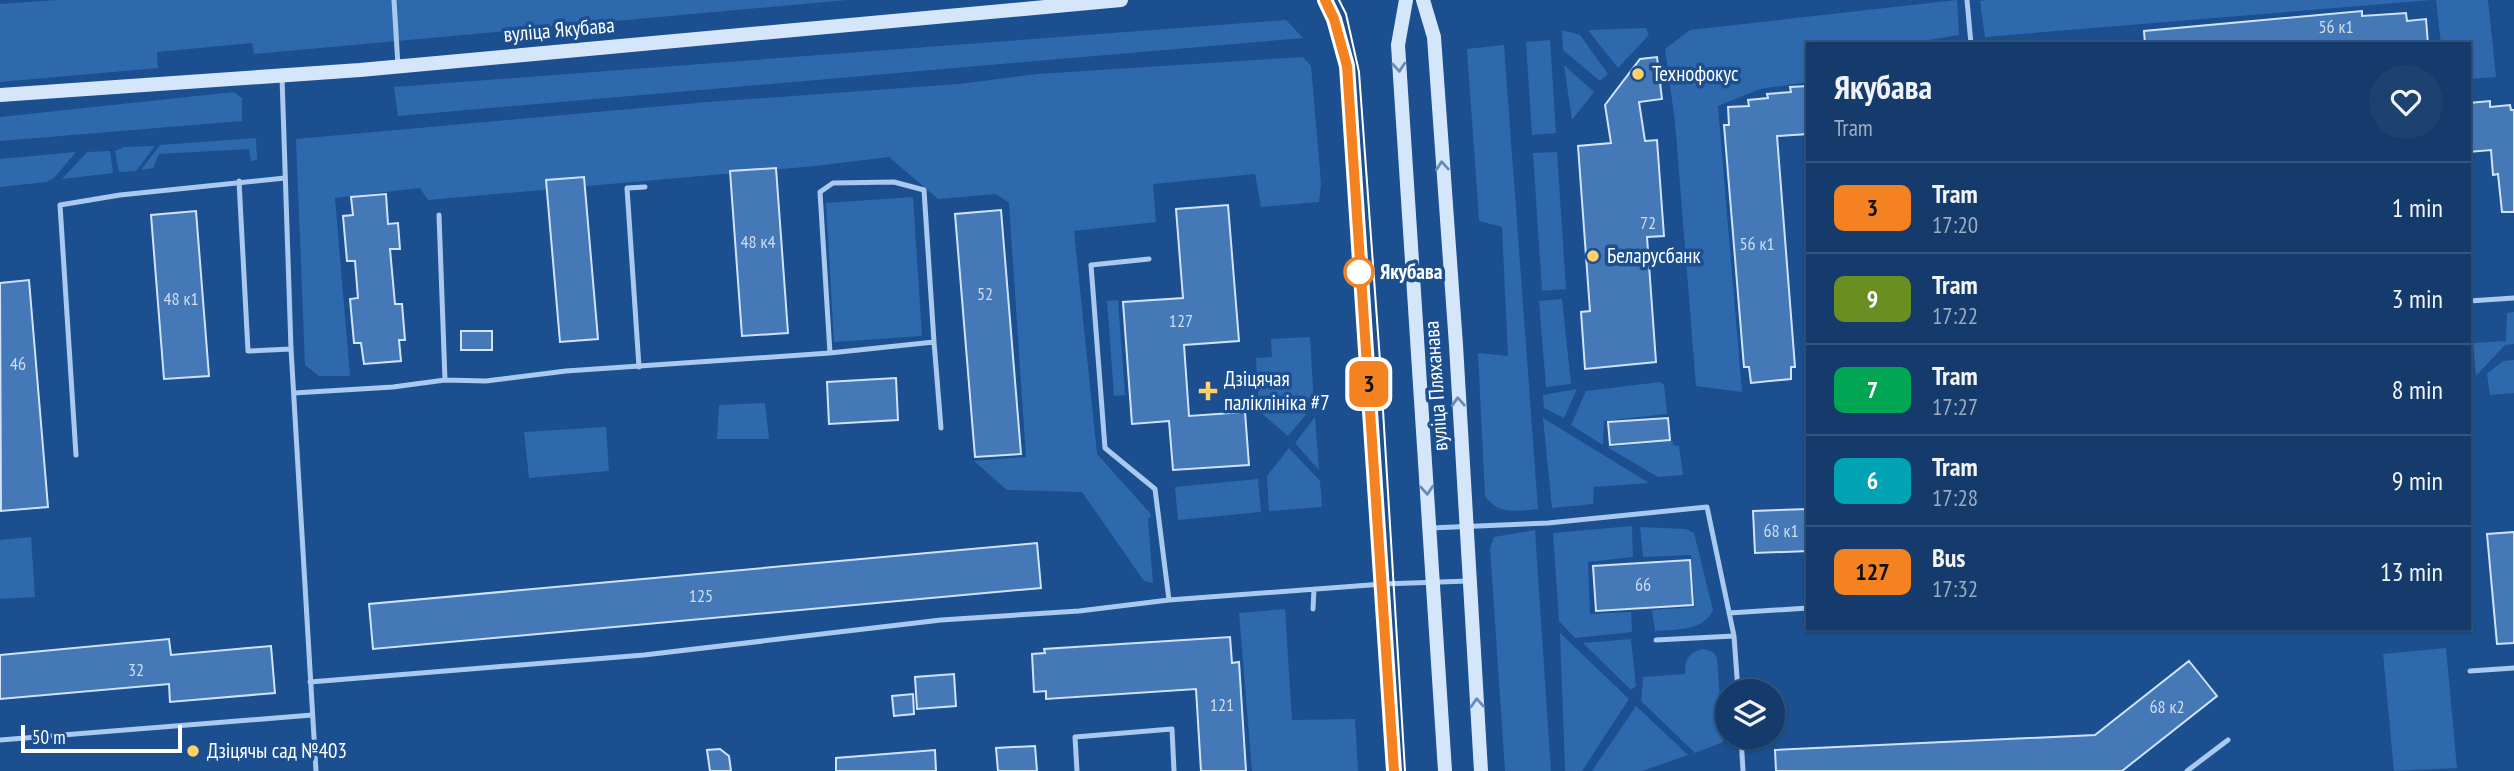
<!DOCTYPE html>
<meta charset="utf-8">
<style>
:root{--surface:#143b6b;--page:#1d4271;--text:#f1f3f6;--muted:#9dadc1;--line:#33557e}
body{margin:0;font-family:"PT Sans Narrow",sans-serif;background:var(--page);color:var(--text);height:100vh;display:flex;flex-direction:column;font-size:26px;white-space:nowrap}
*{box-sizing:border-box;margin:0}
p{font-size:23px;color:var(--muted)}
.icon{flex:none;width:38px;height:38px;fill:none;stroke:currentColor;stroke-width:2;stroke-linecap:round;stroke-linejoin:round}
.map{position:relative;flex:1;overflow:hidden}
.drawer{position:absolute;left:1806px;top:42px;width:665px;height:588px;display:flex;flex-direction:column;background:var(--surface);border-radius:0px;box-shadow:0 2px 5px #0004,0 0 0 2px var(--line)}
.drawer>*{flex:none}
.badge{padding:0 14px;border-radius:10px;font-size:24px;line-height:46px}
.controls{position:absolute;left:1715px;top:679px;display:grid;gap:14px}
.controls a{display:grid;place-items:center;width:70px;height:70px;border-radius:50%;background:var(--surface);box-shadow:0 2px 5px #0004,0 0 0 2px var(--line);font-size:35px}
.scale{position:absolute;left:21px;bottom:18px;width:161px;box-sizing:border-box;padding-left:7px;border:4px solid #fff;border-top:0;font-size:19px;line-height:24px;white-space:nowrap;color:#fff;-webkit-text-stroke:5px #1b4f8f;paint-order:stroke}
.map>.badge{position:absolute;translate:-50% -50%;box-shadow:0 0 0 4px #fff}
.round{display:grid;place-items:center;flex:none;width:74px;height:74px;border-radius:37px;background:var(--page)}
.summary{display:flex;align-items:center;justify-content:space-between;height:119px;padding:0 28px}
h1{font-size:33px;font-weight:700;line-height:52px}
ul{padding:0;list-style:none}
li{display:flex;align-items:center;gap:21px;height:91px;padding:0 28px;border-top:2px solid var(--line)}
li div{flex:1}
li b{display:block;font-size:26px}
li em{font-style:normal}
li .badge{min-width:77px;font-weight:700;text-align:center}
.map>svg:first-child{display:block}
</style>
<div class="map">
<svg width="2514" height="771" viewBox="0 0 2514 771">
<rect width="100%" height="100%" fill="#1b4f8f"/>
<!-- green -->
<path fill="#2e69ad" d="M57,0H847L254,54L252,43L157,52L158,68L0,82V4Z
M1957,0L1959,35L1904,44H1808V82L1760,89L1718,106L1742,392L1696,386L1675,122L1665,49L1690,30Z
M1987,0H2432L1985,37L1980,1Z
M2436,0H2488L2496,77L2469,79V44H2441Z
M1286,20L1303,38L398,116L394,87Z
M1646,28L1649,35L1618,68L1588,30Z
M1562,30L1580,35L1608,74L1600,81L1563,50Z
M1550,40L1556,133L1532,135L1526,42Z
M1504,45L1538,509C1517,511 1498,515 1485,496L1478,353L1508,356L1502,227L1479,221L1467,49Z
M1303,57L1311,66L1321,183L1319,202L1261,207L1255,174L1153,184L1156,222L1074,231L1097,454L1150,513L1151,517L1148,519L1153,583L1144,581L1082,492L1007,490L974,461L1026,457L1009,203L996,194L938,199L889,157L815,166L428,200L420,188L335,198L350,376H319L305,365L296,139L708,102L959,84L1037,74Z
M1564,65L1594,92L1572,120Z
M234,92L242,98V121L0,141V117Z
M256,138L257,160L251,161L249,149L159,154L153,168L141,170L160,145Z
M155,146L136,171L119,172L115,151L124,147Z
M110,151L113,173L62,179L87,152Z
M76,152L54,178L46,182L0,187V159Z
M1557,152L1566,289L1542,291L1533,153Z
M913,197L922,336L834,342L826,203Z
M1562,299L1571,384L1546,387L1539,301Z
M1118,300L1125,395L1114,396L1107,301Z
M2514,312V344L2505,345L2476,376L2473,343L2506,341L2507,313Z
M1310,337L1314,405L1288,436L1259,411L1256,358L1272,357L1271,339Z
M2514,360V393L2490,395L2487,374L2503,361Z
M1660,382L1664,385L1667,414L1604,421L1603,445L1571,425L1586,391Z
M1577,389L1564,418L1544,408L1543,395Z
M765,403L769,439H717L719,405Z
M1315,417L1319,470L1295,443Z
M1543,418L1649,483L1594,487L1593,504L1552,508Z
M606,427L609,471L529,478L524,432Z
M1673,441V445L1679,446L1683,475L1658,477L1607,447Z
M1289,448L1320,481L1322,507L1269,511L1267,476Z
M1258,479L1261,512L1178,520L1175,487Z
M1632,526L1633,557L1588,562L1590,614L1631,612L1632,632L1575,638L1559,621L1553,533Z
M1640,527L1686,529L1694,533L1713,610C1703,632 1675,629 1655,631L1652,610L1695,607L1691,555L1643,557Z
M1535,530L1551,771H1505L1490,548L1494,537Z
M31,537L35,597L0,599V540Z
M1285,609L1292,720L1355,719L1358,771H1252L1239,613Z
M1560,633L1629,699L1582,771H1565Z
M1631,639L1636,686L1631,690L1583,643Z
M2446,648L2457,768L2394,771L2383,654Z
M1703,649L1713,652L1717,658L1723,742L1695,753L1641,701L1643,677L1685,674C1685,659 1688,653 1703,649Z
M1636,706L1688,755L1642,771H1592Z"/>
<!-- building -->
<path fill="#4478b7" stroke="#cfe3fa" stroke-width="2" d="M2362,11V16L2406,13L2407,21L2426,19L2428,44H2145L2144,31Z
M1657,57L1662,99L1639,102L1645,141L1657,140L1664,236L1647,237L1656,362L1585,369L1581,312L1590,311L1578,146L1611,143L1605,105L1640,59Z
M1808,86V134L1777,136L1795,367H1791V379L1751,383L1749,367H1744L1724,125H1729L1728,107L1749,106L1748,100L1768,98L1767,94L1791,92L1790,87Z
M2490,101V107L2510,105L2511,110H2514V212H2502L2498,174L2493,175L2491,150L2469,152V103Z
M776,168L788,333L742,336L730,171Z
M584,177L598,339L560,342L546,180Z
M386,194L388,224L398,223L400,249H390L395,304H402L405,340H399L401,361L364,364L361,343H354L350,299L358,298L355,261H347L343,216L353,215L351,197Z
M1228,205L1239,341L1184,345L1189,416L1245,412L1249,465L1173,470L1169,421L1132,424L1123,302L1183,298L1176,209Z
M1001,210L1021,454L975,457L955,214Z
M196,211L209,376L164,379L151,215Z
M29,280L48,507L1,511L0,283Z
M461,331H492V350H461Z
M896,378L898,420L829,424L827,382Z
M1668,418L1670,440L1610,445L1608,422Z
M1808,509V551L1755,553L1753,511Z
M2514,532V643L2497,644L2487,534Z
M1037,543L1041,588L373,649L369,604Z
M1690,560L1693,605L1596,611L1593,566Z
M1230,637L1232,663L1239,662L1246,771H1201L1196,689L1046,699V691L1034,692L1032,654L1045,653L1044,649Z
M169,639L171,655L271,646L275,693L170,702L169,684L0,699V655Z
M2189,661L2217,696L2122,771H1776L1775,750L2095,735Z
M954,674L956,706L917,709L915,677Z
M913,694L914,714L894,716L892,696Z
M1035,746L1037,771H998L996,748Z
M720,749L729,756L731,771H710L707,750Z
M935,750L936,771H836V758Z"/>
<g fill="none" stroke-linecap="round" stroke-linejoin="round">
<!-- lane -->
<path stroke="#a9c9ee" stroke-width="5" d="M394,0L398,66
M1967,0L1971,44
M282,77L291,349L316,771
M239,181L248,351L291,349
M439,215L445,380
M1149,259L1091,265L1105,448L1155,489L1169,600
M2469,301L2514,298
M830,353L820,192L833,183L894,182L924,190L934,342
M639,367L627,188L645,187
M294,393L393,387L445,380L486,381L566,371L830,353L934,342L941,428
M76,455L60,205L120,195L285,178
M1430,528L1548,523L1707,507L1734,636L1738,691
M1313,609L1314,589
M1729,613L1808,608
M1656,640L1734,636
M2470,671L2514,668
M310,682L644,655L941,620L1079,611L1169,600L1383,584L1468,581
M1741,737L1743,771
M0,740L312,715
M1077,771L1075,737L1172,729L1174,771
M2187,771L2228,740"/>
<!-- secondary -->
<path stroke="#d6e6fa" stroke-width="14" d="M1406,0L1398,45L1445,771
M1423,0L1434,37L1456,345L1481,771
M0,95L360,70L1121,0"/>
<!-- tram -->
<path stroke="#fff" stroke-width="2" d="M1325,0L1334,19L1347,66L1394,771
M1339,0L1346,14L1359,72L1380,361L1405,771"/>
</g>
<!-- one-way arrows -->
<defs><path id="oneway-chevron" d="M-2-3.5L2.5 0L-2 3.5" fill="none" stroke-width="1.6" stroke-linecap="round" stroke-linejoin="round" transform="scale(1.75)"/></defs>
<g stroke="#668bba">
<use href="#oneway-chevron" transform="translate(1399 67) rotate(86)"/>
<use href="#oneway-chevron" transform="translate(1442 166) rotate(-94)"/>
<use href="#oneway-chevron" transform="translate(1458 402) rotate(-93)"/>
<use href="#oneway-chevron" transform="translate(1427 490) rotate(86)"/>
<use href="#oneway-chevron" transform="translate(1477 703) rotate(-93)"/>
</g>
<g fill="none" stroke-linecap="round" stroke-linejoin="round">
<!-- line casing -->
<g stroke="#fff" stroke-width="16">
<path id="line" d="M1325,0L1334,19L1347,66L1394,771"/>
</g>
<!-- line -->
<use href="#line" stroke="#f58220" stroke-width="10"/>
</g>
<!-- markers -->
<g fill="#ffd166" stroke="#1b4f8f" stroke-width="2.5">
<circle cx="1638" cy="74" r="7"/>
<circle cx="1593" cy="256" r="7"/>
<path d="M1204.5 380.5h7v7h7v7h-7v7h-7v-7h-7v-7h7z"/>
<circle cx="193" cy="751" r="7"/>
</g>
<circle fill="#fff" stroke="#f58220" stroke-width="3.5" cx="1359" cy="272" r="14"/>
<g text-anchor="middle" stroke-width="7" stroke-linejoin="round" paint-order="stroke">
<!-- number labels -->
<g font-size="18" fill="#d0dded">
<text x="2336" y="33">56 к1</text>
<text x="1648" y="229">72</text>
<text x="758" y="248">48 к4</text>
<text x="1757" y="250">56 к1</text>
<text x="985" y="300">52</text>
<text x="181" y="305">48 к1</text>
<text x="1181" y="327">127</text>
<text x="18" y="370">46</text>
<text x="1781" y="537">68 к1</text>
<text x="1643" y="591">66</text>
<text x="701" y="602">125</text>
<text x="136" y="676">32</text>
<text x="1222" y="711">121</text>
<text x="2167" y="713">68 к2</text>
</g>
<!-- street labels -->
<g font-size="21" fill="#fff" stroke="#1b4f8f">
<text transform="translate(559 30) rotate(-5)" y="7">вуліца Якубава</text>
<text transform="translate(1436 386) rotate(-94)" y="7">вуліца Пляханава</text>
</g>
<!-- poi labels -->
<g font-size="21" fill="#fff" stroke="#1b4f8f" text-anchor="start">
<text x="1652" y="81">Технофокус</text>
<text x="1607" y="263">Беларусбанк</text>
<text x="1224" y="386">Дзіцячая<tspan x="1224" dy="24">паліклініка #7</tspan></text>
<text x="207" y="758">Дзіцячы сад №403</text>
</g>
<!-- stop labels -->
<g font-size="21" font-weight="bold" fill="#fff" stroke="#1b4f8f" text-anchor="start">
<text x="1380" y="279">Якубава</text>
</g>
</g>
</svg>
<div class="controls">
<a><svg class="icon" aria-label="layers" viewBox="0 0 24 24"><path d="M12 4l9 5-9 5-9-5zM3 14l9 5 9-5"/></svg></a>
</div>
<div class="scale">50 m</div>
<b class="badge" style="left:1369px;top:384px;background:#f58220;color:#111">3</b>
<section class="drawer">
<div class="summary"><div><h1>Якубава</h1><p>Tram</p></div><a class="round"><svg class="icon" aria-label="heart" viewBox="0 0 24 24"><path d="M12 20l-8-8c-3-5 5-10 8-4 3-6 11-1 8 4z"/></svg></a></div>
<ul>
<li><span class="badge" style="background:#f58220;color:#111">3</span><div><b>Tram</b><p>17:20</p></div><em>1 min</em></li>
<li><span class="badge" style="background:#6b8e23;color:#fff">9</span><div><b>Tram</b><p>17:22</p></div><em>3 min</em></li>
<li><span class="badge" style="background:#00a651;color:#fff">7</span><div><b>Tram</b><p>17:27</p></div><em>8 min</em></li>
<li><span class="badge" style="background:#00a3b4;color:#fff">6</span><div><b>Tram</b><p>17:28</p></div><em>9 min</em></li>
<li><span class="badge" style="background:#f58220;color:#111">127</span><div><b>Bus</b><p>17:32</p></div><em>13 min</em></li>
</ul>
</section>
</div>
